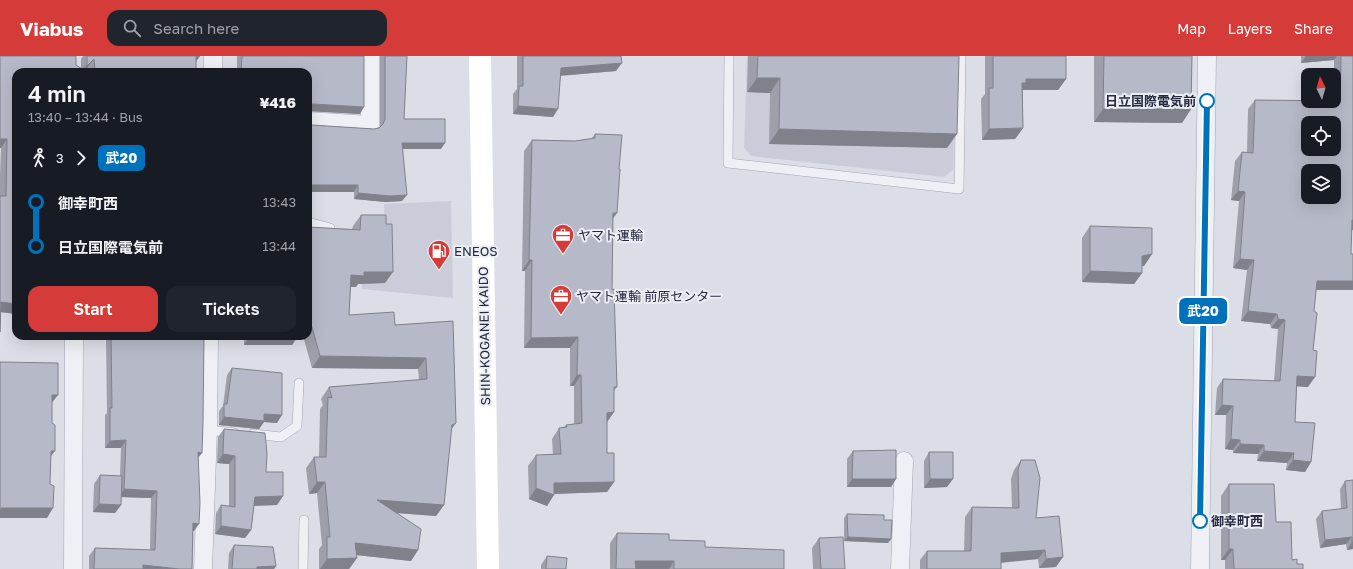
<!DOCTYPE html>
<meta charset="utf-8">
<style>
:root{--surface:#171b24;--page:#20242c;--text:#f1f3f6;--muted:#9ea1a6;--accent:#d53b38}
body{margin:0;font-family:"Golos Text","Noto Sans JP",sans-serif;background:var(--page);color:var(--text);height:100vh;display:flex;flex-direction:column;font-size:15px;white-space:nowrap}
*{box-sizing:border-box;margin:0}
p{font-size:13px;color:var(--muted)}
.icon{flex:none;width:22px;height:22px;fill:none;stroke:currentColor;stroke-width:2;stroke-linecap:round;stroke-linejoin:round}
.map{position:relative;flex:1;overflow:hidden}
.side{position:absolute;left:12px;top:12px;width:300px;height:272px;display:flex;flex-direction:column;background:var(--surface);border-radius:12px;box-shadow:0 4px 16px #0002}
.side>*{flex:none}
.badge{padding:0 8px;border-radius:6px;font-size:14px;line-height:26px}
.needle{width:26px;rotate:355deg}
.tools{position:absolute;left:1301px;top:12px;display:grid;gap:8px}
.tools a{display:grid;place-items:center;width:40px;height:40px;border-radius:8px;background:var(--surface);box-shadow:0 4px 16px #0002;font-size:20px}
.map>.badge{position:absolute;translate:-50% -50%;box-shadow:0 0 0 2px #fff}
.legs{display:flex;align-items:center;gap:6px;height:44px;padding:0 16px;font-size:13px}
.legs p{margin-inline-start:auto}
.headline{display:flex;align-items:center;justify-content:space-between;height:68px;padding:0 16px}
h1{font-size:22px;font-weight:600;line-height:30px}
.action{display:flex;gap:8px;margin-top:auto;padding:8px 16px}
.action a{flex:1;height:46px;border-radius:12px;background:var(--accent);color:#fff;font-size:16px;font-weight:600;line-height:46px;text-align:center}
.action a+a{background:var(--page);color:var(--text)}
ul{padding:0 16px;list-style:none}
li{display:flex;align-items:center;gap:14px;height:44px;font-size:15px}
li i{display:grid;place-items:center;width:6px;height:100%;margin:0 5px;background:currentColor}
li i::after{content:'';width:10px;height:10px;margin:-5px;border:3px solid;border-radius:50%;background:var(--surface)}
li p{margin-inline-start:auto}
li:first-child i{background:linear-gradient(#0000 50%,currentColor 0)}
li:last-child i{background:linear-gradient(currentColor 50%,#0000 0)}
header{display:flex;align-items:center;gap:24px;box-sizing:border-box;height:56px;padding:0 20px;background:var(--accent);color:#fff}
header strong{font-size:19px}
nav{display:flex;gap:22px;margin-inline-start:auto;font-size:14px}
.search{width:280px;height:36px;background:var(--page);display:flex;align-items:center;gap:10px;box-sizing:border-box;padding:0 14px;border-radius:12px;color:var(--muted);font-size:15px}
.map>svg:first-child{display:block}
</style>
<header>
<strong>Viabus</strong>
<div class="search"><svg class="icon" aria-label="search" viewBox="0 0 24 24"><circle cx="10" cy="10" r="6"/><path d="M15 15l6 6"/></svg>Search here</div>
<nav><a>Map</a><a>Layers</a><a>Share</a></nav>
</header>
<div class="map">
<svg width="1353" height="513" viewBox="0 0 1353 513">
<rect width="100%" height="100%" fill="#dcdee7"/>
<!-- built -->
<path fill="#cacdd9" d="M747,0H956L953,114L944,121L751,100L744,92Z
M451,145L453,242L362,233V174L385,175L384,148Z"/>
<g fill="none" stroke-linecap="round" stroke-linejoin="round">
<!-- lane casing -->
<g stroke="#a1a4b1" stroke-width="10">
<path id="lane" d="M729,0L728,107L959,133L961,0
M308,166L330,172
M208,374L234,377
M253,378L281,381L297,370L299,327
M303,513L304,464"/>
</g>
<!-- street casing -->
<g stroke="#a1a4b1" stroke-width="19">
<path id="street" d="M213,16V0
M308,65L370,69V0
M73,513L74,280
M203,513L208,374L209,280
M900,513L904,405
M1200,513L1207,0"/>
</g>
<!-- lane -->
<use href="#lane" stroke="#eff0f5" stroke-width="9"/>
<!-- street -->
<use href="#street" stroke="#eff0f5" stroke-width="18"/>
<!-- secondary -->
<path stroke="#fff" stroke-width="22" d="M480,0L488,513"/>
</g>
<!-- wall -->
<path fill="#9d9fab" d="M0,0L76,9L81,12V3L83,0H200L196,6V16H88L87,12L83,16H16V258L1,256L0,276V119L1,92Z
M237,0H364L360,58L308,55V16H235L237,15Z
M380,0H407L404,63L441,93H403L402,145L386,146L354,143V136H308L312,69L374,73L380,71Z
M517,0H621L616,15L561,20L553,61L513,58V38L517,33Z
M748,0H959L947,92L769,88L770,37L747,36Z
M985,0H1066V23L1058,34H1023V72L1015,83L982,84L981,43L985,38Z
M1094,0H1192L1191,53L1182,67L1094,66Z
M1301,0H1353L1351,198L1353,234H1316L1314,255L1308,331L1297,330L1295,366L1311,406L1305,416L1286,414L1287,407L1257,405L1258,398L1233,397V394L1225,393L1226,359H1215L1217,332L1223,323L1274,325L1278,273L1271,272L1270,268L1241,265L1247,214L1233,212L1239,145L1231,144L1235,105L1242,96H1247L1248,53L1255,44L1334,45V4L1301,7Z
M595,78L613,162L612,234L617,331L614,335V356L607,366V397L614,426L607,436L554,438L547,450L529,443L528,410L536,399H553L552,383L559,372L564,371L566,369L574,368V330H570V292H524L525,215H522L524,95L532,84L575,85L591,83Z
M361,159L386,168L385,227L358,228L356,231H351L349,259L395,269L453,265L451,374L444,449L436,460L397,457L418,494L411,505L356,499L357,502L349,513H319V493L322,489L317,437L309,438L306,412L314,401H319L320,353L323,349L321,343L329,331L419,324L418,313L312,312L303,280H308V171L352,173L353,170Z
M1090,170L1152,198L1144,210H1142V217L1134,228L1082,226V182Z
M106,280H204L202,397L198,402L194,475H193L192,513H89V500L95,492L150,494L151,442L121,441V449L115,457L93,456L94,428L100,419L120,420L121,392H105V359L107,357Z
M244,280H298L292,289H244Z
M232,312L277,367L264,366L259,373L219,369V355L223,350L227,319Z
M224,373L266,416L283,440L277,449L254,450L251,474L245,482L215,478L216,457L221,449L229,450V408L217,407L218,381Z
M853,395L896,423L891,431H847V403Z
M929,396L947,431L924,432V405Z
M1021,404L1036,462L1056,511L1039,512L1038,503L1001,507V513H920V504L927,495H964L965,461L972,451L1012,452L1011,423L1014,414Z
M1345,425L1353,493L1347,494L1346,488L1320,492L1316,463L1322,455L1341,453L1340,433Z
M1229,428L1276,466L1292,504L1303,513H1225V504H1221V440Z
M847,458L884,464L888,487L844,485V462Z
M617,477L669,484L705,491L784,513H610V487Z
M819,482L845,513H813L812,492Z
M234,489L276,510L274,513H228L229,497Z
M547,500L566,513H541V509Z"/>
<!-- shaded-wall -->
<path fill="#7f828b" d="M196,0H200L193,9Z
M1306,0H1337L1334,4L1301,7Z
M94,3L87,12L83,16H81Z
M622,7L616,15L555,20L561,12Z
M757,22H780L770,37L747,36Z
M1026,23H1066L1058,34H1021L1015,38Z
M313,48L364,51L360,58L308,55V49Z
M518,50L558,53L553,61L513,58Z
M1103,53H1191L1182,67L1094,66Z
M1023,72L1015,83L982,84L989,73Z
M779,73L957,78L947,92L769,88Z
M0,83H7L1,92H0Z
M402,87H445L441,93H397Z
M308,129H358L354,136H308Z
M1238,135L1245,136L1239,145L1231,144Z
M358,137L407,139L402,145L386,146L354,143Z
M613,157H617L609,168Z
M1352,164H1353V174H1346Z
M1152,198L1144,210L1134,211L1142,200Z
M1240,203L1254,204L1247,214L1233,212Z
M529,204H532L525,215H522Z
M1090,215L1142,217L1134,228L1082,226Z
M364,216H393L385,227L358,228L356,231L343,230L351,219Z
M1317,225H1353V234H1311Z
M1,246L16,248V258L0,256Z
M1248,255L1277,258L1270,268L1241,265Z
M1278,263L1285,264L1278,273L1271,272Z
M250,280H298L292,289H244Z
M578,281L570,292H524L531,282Z
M320,300L426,302L418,313L312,312Z
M577,319H581L574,330H570Z
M1297,320L1315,321L1308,331L1291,330Z
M52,339H58L51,348Z
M1222,349L1233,350L1226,359H1215Z
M614,356L607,366L599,367L607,357Z
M264,358L282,359L277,367L264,366L259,373L219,369L224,361Z
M456,367L448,378L452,369Z
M1231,383L1240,384L1233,394L1225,393Z
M126,384L121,392H105L110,385Z
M1240,388L1264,389L1258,398L1233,397Z
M51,395H55L48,404Z
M1264,395L1294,397L1287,407L1257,405Z
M198,396L202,397L196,404Z
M223,398L235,400L229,408L217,407Z
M1293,404L1311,406L1305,416L1286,414Z
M852,423H896L891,431H847Z
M930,423H953L947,431L924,432Z
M317,426H325L317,437L309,438Z
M614,426L607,436L551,438L554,439L547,450L529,443L536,432L554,427Z
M124,433L157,435L151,442L119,441Z
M283,440L277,449L249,450L255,441Z
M377,444L444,449L436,460L369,455Z
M99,448L121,449L115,457L93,456Z
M1,452H53L47,462H0V454Z
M193,467L199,468L194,475H188Z
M221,470L251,474L245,482L215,478Z
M848,481L891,483L888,487L844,485Z
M1352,481L1346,488L1320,492L1325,484Z
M1352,486H1353V493L1347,494Z
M355,487L418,494L411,505L347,498Z
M1229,493H1233L1225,504H1221Z
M1045,494L1038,503L994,507L1001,497Z
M1063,501L1056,511L1039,512L1046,503Z
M357,502L349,513H320L327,503Z
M635,505H674L669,513H630Z
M143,509L179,513H140Z
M276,510L274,513H256L257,511Z"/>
<!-- building -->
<path fill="#b6b9c7" stroke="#7f828b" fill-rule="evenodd" d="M0,0H76V9L82,13L87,9V0H200H196V16H95L94,3L81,16H16V248L1,246L0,276V140H6L7,83H0Z
M242,0H364V51L313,48L308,49V16H236V15H241Z
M385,0H407L404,63H445V87H402L407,139L390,140L358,137V129H308V68L312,69L374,73L379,72L383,68L385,63Z
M523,0H621L622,7L561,12L558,53L518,50L519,30H523Z
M758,0H959L957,78L779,73L780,22H757Z
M993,0H1066V23H1026V27H1022L1023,72L989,73V32H993Z
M1104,0H1192L1191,53H1103Z
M1341,0H1353V164H1352L1351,198H1353V225H1317L1314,255L1317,257L1313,294L1317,295L1315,321L1297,320L1295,366L1315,367L1311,406L1293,404L1294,397L1264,395V389L1240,388V384L1231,383L1233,350L1222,349L1223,323L1280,325L1285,264L1278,263L1277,258L1248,255L1254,204L1240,203L1245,136L1238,135L1242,96L1253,97L1255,44L1340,45ZM1308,67H1334V93H1308ZM1308,115H1334V141H1308Z
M595,78L622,79L619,113H620L617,157H613L612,234L614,233L617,331H614V356L607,357V397H614V426L554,427V439L536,432V399L561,398L559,372L567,371L566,369L582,367L581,319H577L578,281L531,282L532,204H529L532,84L575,85L595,82Z
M361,159H386V168H392L393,216H364V220L351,219L349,259L394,256L395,269L453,265L456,367L452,369L444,449L377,444L421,473L418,494L355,487L357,502L327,503V481H330L325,426H317L314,401H326L328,341L332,342L329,331L427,323L426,302L320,300L308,257V171L360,174Z
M1090,170L1152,172V198L1142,200V217L1090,215Z
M111,280H204L203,366L202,397L198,396L200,447L199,468L193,467L192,513H179L143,509V513H94L95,492L155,494L157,435L124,433L126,384L110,385V352H112Z
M0,306L58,307V339H52V367L55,369V395H51L50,428L54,430L53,452H1L0,457Z
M232,312L282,317V359L264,358V365L224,361V348H227Z
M224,373L265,377L267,398L266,416H283V440L255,441L251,474L221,470V449L235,451V400L223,398Z
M896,394V423H852L853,395Z
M929,396H953V423H930Z
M1021,404H1035L1040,422L1036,462L1059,460L1063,501L1046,503L1045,494L1001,497V513H927V495H971L972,451L1019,452L1018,414Z
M100,419L122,420L121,449L99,448Z
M1353,424V486H1352V481L1325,484L1322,455L1347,452L1345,425Z
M1229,428H1274L1276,466H1291L1292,504L1297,503V508H1303V513H1234L1233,493H1229Z
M847,458L884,459V464H892L891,483L848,481Z
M617,477L669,478V484L705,485V491L784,494V513H674V505H635L636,513H616Z
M843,481L845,513H821L819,482Z
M234,489L273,491L276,510L257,511V513H232Z
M547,500L567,502L566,513H546Z"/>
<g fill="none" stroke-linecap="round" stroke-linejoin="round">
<!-- line-1 casing -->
<g stroke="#fff" stroke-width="9">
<path id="line-1" d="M1200,465L1207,45"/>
</g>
<!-- line-1 -->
<use href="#line-1" stroke="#0072bc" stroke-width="6"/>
</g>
<!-- icons -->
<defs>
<g id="office-pin" transform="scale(1.15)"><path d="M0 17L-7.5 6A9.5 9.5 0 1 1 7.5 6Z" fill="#d53b38" stroke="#ebeef5"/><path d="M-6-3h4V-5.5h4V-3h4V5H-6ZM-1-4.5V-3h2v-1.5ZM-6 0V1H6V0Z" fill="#fff"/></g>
<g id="fuel-pin" transform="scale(1.15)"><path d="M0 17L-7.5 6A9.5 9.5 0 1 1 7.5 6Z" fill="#d53b38" stroke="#ebeef5"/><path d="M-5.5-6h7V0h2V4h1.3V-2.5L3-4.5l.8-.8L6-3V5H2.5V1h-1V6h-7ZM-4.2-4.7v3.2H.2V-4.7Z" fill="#fff"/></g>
</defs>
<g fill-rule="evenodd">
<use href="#office-pin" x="563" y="179"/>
<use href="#fuel-pin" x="439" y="195"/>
<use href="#office-pin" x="561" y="240"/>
</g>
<!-- markers -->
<g fill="#fff" stroke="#0072bc" stroke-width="2">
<circle cx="1207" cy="45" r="7"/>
<circle cx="1200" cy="465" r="7"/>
</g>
<g text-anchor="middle" stroke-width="4" stroke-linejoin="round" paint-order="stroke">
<!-- stop labels -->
<g font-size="13" font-weight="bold" fill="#252a3e" stroke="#ebeef5" text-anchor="end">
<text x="1196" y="50">日立国際電気前</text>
<text x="1211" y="470" text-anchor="start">御幸町西</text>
</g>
<!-- poi labels -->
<g font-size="13" fill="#252a3e" stroke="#ebeef5" text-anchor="start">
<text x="578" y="184">ヤマト運輸</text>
<text x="454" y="200">ENEOS</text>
<text x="576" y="245">ヤマト運輸 前原センター</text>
</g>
<!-- street labels -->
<g font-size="13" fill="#252a3e" stroke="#ebeef5">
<text transform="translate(484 280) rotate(-91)" y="5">SHIN-KOGANEI KAIDO</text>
</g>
</g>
</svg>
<div class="tools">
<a><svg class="needle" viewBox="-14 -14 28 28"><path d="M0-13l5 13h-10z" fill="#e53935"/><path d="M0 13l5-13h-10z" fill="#9ea1a6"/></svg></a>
<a><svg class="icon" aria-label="locate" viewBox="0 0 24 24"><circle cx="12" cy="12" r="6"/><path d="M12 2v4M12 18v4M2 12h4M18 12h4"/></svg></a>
<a><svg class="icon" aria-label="layers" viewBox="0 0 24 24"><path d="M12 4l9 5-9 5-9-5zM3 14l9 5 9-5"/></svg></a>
</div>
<b class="badge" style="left:1203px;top:255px;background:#0072bc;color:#fff">武20</b>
<section class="side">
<div class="headline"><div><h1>4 min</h1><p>13:40 – 13:44 · Bus</p></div><b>¥416</b></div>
<div class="legs"><svg class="icon" aria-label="walk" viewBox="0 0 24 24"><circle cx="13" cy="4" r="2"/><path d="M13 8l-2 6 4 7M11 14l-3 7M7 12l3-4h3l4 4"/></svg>3<svg class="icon" aria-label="forward" viewBox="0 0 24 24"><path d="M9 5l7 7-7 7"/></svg><b class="badge" style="background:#0072bc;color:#fff">武20</b></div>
<ul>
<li><i style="color:#0072bc"></i><b>御幸町西</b><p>13:43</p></li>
<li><i style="color:#0072bc"></i><b>日立国際電気前</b><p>13:44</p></li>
</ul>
<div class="action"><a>Start</a><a>Tickets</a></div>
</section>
</div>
